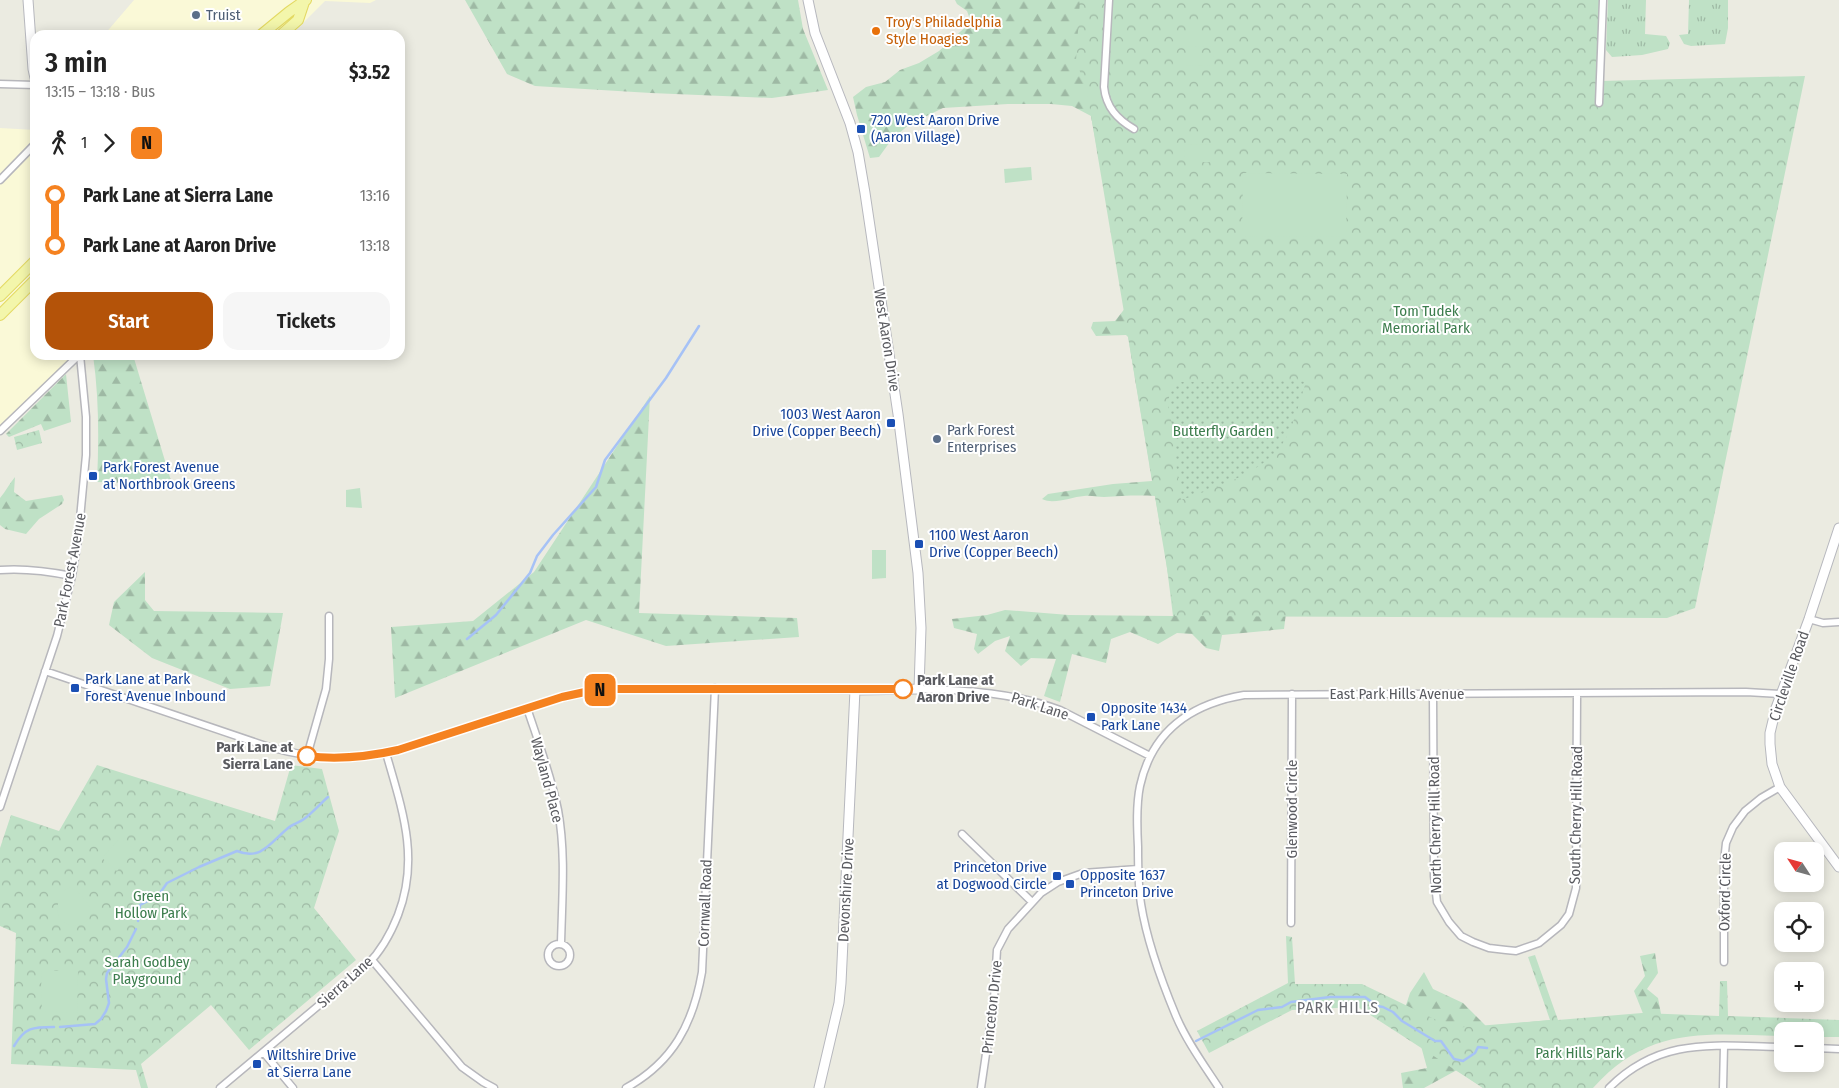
<!DOCTYPE html>
<meta charset="utf-8">
<style>
:root{--surface:#fff;--page:#f6f6f6;--text:#222;--muted:#767676;--accent:#b45309}
body{margin:0;font-family:"Fira Sans Condensed",sans-serif;background:var(--page);color:var(--text);height:100vh;display:flex;flex-direction:column;font-size:19px;white-space:nowrap}
*{box-sizing:border-box;margin:0}
p{font-size:16px;color:var(--muted)}
.icon{flex:none;width:28px;height:28px;fill:none;stroke:currentColor;stroke-width:2;stroke-linecap:round;stroke-linejoin:round}
.map{position:relative;flex:1;overflow:hidden}
.panel{position:absolute;left:30px;top:30px;width:375px;height:330px;display:flex;flex-direction:column;background:var(--surface);border-radius:15px;box-shadow:0 2px 12px #0003}
.panel>*{flex:none}
.badge{padding:0 10px;border-radius:8px;font-size:18px;line-height:32px}
.needle{width:32px;rotate:306deg}
.controls{position:absolute;left:1774px;top:842px;display:grid;gap:10px}
.controls a{display:grid;place-items:center;width:50px;height:50px;border-radius:10px;background:var(--surface);box-shadow:0 2px 12px #0003;font-size:25px}
.map>.badge{position:absolute;translate:-50% -50%;box-shadow:0 0 0 2px #fff}
.legs{display:flex;align-items:center;gap:8px;height:55px;padding:0 15px;font-size:16px}
.legs p{margin-inline-start:auto}
.summary{display:flex;align-items:center;justify-content:space-between;height:85px;padding:0 15px}
h1{font-size:28px;font-weight:600;line-height:38px}
.primary-button{display:flex;gap:10px;margin-top:auto;padding:10px 15px}
.primary-button a{flex:1;height:58px;border-radius:15px;background:var(--accent);color:#fff;font-size:20px;font-weight:600;line-height:58px;text-align:center}
.primary-button a+a{background:var(--page);color:var(--text)}
ul{padding:0 15px;list-style:none}
li{display:flex;align-items:center;gap:18px;height:50px;font-size:19px}
li i{display:grid;place-items:center;width:8px;height:100%;margin:0 6px;background:currentColor}
li i::after{content:'';width:12px;height:12px;margin:-6px;border:4px solid;border-radius:50%;background:var(--surface)}
li p{margin-inline-start:auto}
li:first-child i{background:linear-gradient(#0000 50%,currentColor 0)}
li:last-child i{background:linear-gradient(currentColor 50%,#0000 0)}
.map>svg:first-child{display:block}
</style>
<div class="map">
<svg width="1839" height="1088" viewBox="0 0 1839 1088">
<defs>
<pattern id="grass-tufts" width="24" height="20" patternUnits="userSpaceOnUse" patternTransform="scale(1.25)"><rect width="24" height="20" fill="#bfe1c6"/><path d="M3 7l-1-3M5 7V3M7 7l1-3M15 17l-1-3M17 17v-4M19 17l1-3" fill="none" stroke="#9eb9a4"/></pattern>
<pattern id="forest-firs" width="22" height="20" patternUnits="userSpaceOnUse" patternTransform="scale(1.25)"><rect width="22" height="20" fill="#bfe1c6"/><path d="M5 1l3.5 6h-7zM16 11l3.5 6h-7z" fill="#9eb9a4"/></pattern>
<pattern id="park-crowns" width="20" height="18" patternUnits="userSpaceOnUse" patternTransform="scale(1.25)"><rect width="20" height="18" fill="#bfe1c6"/><path d="M2 6a3 3 0 1 1 6 0M12 15a3 3 0 1 1 6 0" fill="none" stroke="#9eb9a4"/></pattern>
<pattern id="garden-dots" width="8" height="8" patternUnits="userSpaceOnUse" patternTransform="scale(1.25)"><rect width="8" height="8" fill="#bfe1c6"/><path d="M2 2h.1M6 6h.1" fill="none" stroke="#9eb9a4" stroke-width="1.8" stroke-linecap="round"/></pattern>
</defs>
<rect width="100%" height="100%" fill="#ebebe1"/>
<!-- commercial -->
<path fill="#faf9d7" d="M134,0H376L370,3L325,1L291,35H104Z
M0,128L35,130V355H75L0,426Z"/>
<!-- grass -->
<path fill="url(#grass-tufts)" d="M1608,0H1646L1645,34L1666,36L1670,43L1668,49L1642,55L1612,57L1606,50Z
M1689,0H1728V28L1725,44L1691,46L1684,44L1679,35L1688,34Z"/>
<!-- forest -->
<path fill="url(#forest-firs)" d="M465,0H798L803,29L828,90L772,98L651,93L535,86L507,74Z
M955,0H1099L1289,589L1284,629L1222,635L1219,651L1206,648L1192,634L1177,633L1158,644L1130,632L1111,639L1106,663L1072,654L1060,702L1044,696L1056,659L1031,658L1021,666L1005,651L1010,636L995,641L978,654L974,649L977,634L954,628L952,619L987,615L1005,610L1069,615L1173,616L1165,552L1155,496C1137,495 1121,496 1104,497C1097,497 1091,495 1084,496C1071,497 1054,505 1042,499L1048,494L1113,484L1152,481L1128,337L1126,335L1096,336L1091,328L1093,322L1115,321L1126,307L1091,116L1072,106L1051,104H1008L943,108L910,124L892,139L879,157L870,158L857,115L853,97L866,87L885,82L900,70L919,63L939,51L971,22L967,11L957,4Z
M93,355H133L172,484L97,482C99,439 99,397 93,355Z
M66,374L71,422L44,431L41,424L9,437L6,434Z
M650,396L639,613L797,618L799,637L666,646L586,620L395,698L391,627L473,621L534,572Z
M15,477L14,492L26,501L62,495L64,500L62,504L39,519L26,534L5,529L0,525V498C6,491 9,484 15,477Z
M145,572V600L154,611L283,613L270,686L230,689L152,658L109,625L114,602Z
M1655,953L1658,973L1647,989L1658,998L1662,1019L1644,1016L1634,991L1645,976L1640,956Z
M1424,972L1433,989L1463,1003L1486,1026L1551,1020L1483,1088L1457,1070L1424,1088H1403L1401,1073L1427,1068L1421,1046L1403,1014L1410,993Z"/>
<!-- park -->
<path fill="url(#park-crowns)" d="M1080,0H1603L1600,81L1805,76L1695,608L1667,618L1175,616L1087,92L1076,60Z
M39,430L42,443L17,450L14,437Z
M97,765L275,821L291,765L322,769L339,831L314,908L356,960L249,1050L211,1005L141,1064L148,1088H141L136,1070L11,1064L16,933L0,926V848L11,815L59,831Z
M1286,936L1292,937L1295,984H1362L1453,1028L1550,1020L1528,957L1535,955L1558,1020L1642,1013L1719,1016L1720,981H1727L1728,1016L1839,1020V1037H1815V1031H1782V1036C1707,1034 1649,1025 1593,1088H1483L1358,1007L1292,1010L1209,1053L1197,1031L1288,983Z"/>
<!-- garden -->
<path fill="url(#garden-dots)" d="M1175,382L1299,381L1306,382C1299,403 1294,427 1281,446C1263,472 1211,490 1181,500L1176,464L1175,437L1168,406L1169,397Z"/>
<!-- pitch -->
<path fill="#bfe1c6" d="M1186,33H1213V46L1186,47Z
M1186,53H1213L1214,65L1186,66Z
M1213,144V162H1185L1184,145Z
M1031,167L1032,180L1005,183L1004,169Z
M1243,173L1347,174L1346,237L1242,236Z
M360,488L362,508L346,507V490Z
M872,550H886V578L872,579Z
M120,838L135,850L117,871L102,858Z
M71,887C125,926 49,941 58,904C60,895 62,890 71,887Z
M41,971H78L77,1013L42,1011Z"/>
<g fill="none" stroke-linecap="round" stroke-linejoin="round">
<!-- stream -->
<path stroke="#a6c2f6" stroke-width="2.5" d="M467,639L496,615L530,573L537,556L553,535L596,487L605,460L666,378L699,326
M138,921L140,905L158,896L167,883L199,867L237,851C261,861 271,842 287,829C292,824 299,823 304,819C313,812 320,804 328,797
M60,1027L95,1024L101,1019L106,1011L109,1003L106,979L107,973L127,947L136,929
M1196,1041L1258,1010L1282,1007L1291,1002L1330,997H1365L1377,1006L1383,1007L1393,1012L1402,1021L1435,1041H1441L1454,1059L1463,1061L1475,1053L1478,1047L1487,1048
M14,1046C25,1027 33,1027 54,1027"/>
<!-- street casing -->
<g stroke="#b7b7bc" stroke-width="9">
<path id="street" d="M1109,0L1104,87C1106,107 1117,119 1134,129
M0,84L35,85
M1599,103L1603,0
M0,180L35,144
M0,431L79,355
M0,570C25,568 47,571 72,576
M1809,619L1823,623L1839,622
M45,671L269,747C317,760 350,761 398,750L562,697L585,692L617,689L855,690
M919,689C969,690 1013,693 1060,710L1150,756
M1433,694L1434,876L1437,902L1449,922L1461,936L1473,942L1489,948L1506,950L1516,951L1539,943L1561,925L1569,914L1576,888L1577,694
M527,708C538,741 551,775 558,810C566,854 562,899 561,944
M307,756L326,689L329,659V616
M0,807L57,636L72,576L78,540L86,455V417L80,355
M962,834L1032,902
M1291,923L1292,694
M548 955a11 11 0 1 1 22 0a11 11 0 1 1-22 0Z
M372,960L462,1067L483,1082L494,1088
M1724,962V862L1726,843L1733,827L1745,811L1761,798L1780,787
M1815,1048L1839,1049
M264,1053L293,1088
M220,1088L367,965C381,951 391,933 398,915C420,858 402,809 386,753
M626,1088C673,1062 693,1024 702,972L715,688
M981,1088L994,999L997,950L1008,929L1041,893L1058,882L1083,873L1138,869
M1219,1088C1204,1065 1187,1042 1176,1016C1161,980 1147,942 1141,904C1138,885 1138,866 1138,847C1137,827 1136,805 1140,786C1152,731 1191,704 1244,695L1746,692L1781,694
M1609,1088C1661,1036 1715,1046 1782,1047
M1723,1088L1724,1046"/>
</g>
<!-- secondary casing -->
<g stroke="#b7b8be" stroke-width="11">
<path id="secondary" d="M28,0L33,69L35,78
M808,0L815,33L850,123L858,152L865,193L898,414L918,573L921,628L919,689L855,690L841,983L839,1003L819,1088
M1839,528L1809,619L1776,708L1770,733V744L1772,764L1780,787L1839,867"/>
</g>
<!-- primary casing -->
<g stroke="#e3d962" stroke-width="12">
<path id="primary" d="M261,35L289,12L306,0
M281,35L298,20L304,2
M0,296L35,261
M0,315L35,280"/>
</g>
<!-- street -->
<use href="#street" stroke="#fff" stroke-width="6"/>
<!-- secondary -->
<use href="#secondary" stroke="#fff" stroke-width="9"/>
<!-- primary -->
<use href="#primary" stroke="#f3f6ab" stroke-width="10"/>
</g>
<g fill="none" stroke-linecap="round" stroke-linejoin="round">
<!-- line-1 casing -->
<g stroke="#fff" stroke-width="11">
<path id="line-1" d="M307,756C339,760 367,757 398,750L562,697L585,692L617,689H903"/>
</g>
<!-- line-1 -->
<use href="#line-1" stroke="#f58220" stroke-width="8"/>
</g>
<!-- markers -->
<g fill="#5c6f8a" stroke="#fff" stroke-width="2">
<circle cx="196" cy="15" r="5"/>
<circle cx="937" cy="439" r="5"/>
</g>
<circle fill="#e8710a" stroke="#fff" stroke-width="2" cx="876" cy="31" r="5"/>
<g fill="#1a4fb4" stroke="#fff" stroke-width="2">
<rect x="856" y="124" width="10" height="10" rx="2.5"/>
<rect x="886" y="418" width="10" height="10" rx="2.5"/>
<rect x="88" y="471" width="10" height="10" rx="2.5"/>
<rect x="914" y="539" width="10" height="10" rx="2.5"/>
<rect x="70" y="683" width="10" height="10" rx="2.5"/>
<rect x="1086" y="712" width="10" height="10" rx="2.5"/>
<rect x="1052" y="871" width="10" height="10" rx="2.5"/>
<rect x="1065" y="879" width="10" height="10" rx="2.5"/>
<rect x="252" y="1059" width="10" height="10" rx="2.5"/>
</g>
<g fill="#fff" stroke="#f58220" stroke-width="2.5">
<circle cx="903" cy="689" r="9"/>
<circle cx="307" cy="756" r="9"/>
</g>
<g text-anchor="middle" stroke-width="4" stroke-linejoin="round" paint-order="stroke">
<!-- service labels -->
<g font-size="15" fill="#4e5e75" stroke="#fff" text-anchor="start">
<text x="206" y="20">Truist</text>
<text x="947" y="435">Park Forest<tspan x="947" dy="17">Enterprises</tspan></text>
</g>
<!-- food labels -->
<g font-size="15" fill="#c56008" stroke="#fff" text-anchor="start">
<text x="886" y="27">Troy's Philadelphia<tspan x="886" dy="17">Style Hoagies</tspan></text>
</g>
<!-- transit labels -->
<g font-size="15" fill="#164399" stroke="#fff" text-anchor="start">
<text x="871" y="125">720 West Aaron Drive<tspan x="871" dy="17">(Aaron Village)</tspan></text>
<text x="881" y="419" text-anchor="end">1003 West Aaron<tspan x="881" dy="17">Drive (Copper Beech)</tspan></text>
<text x="103" y="472">Park Forest Avenue<tspan x="103" dy="17">at Northbrook Greens</tspan></text>
<text x="929" y="540">1100 West Aaron<tspan x="929" dy="17">Drive (Copper Beech)</tspan></text>
<text x="85" y="684">Park Lane at Park<tspan x="85" dy="17">Forest Avenue Inbound</tspan></text>
<text x="1101" y="713">Opposite 1434<tspan x="1101" dy="17">Park Lane</tspan></text>
<text x="1047" y="872" text-anchor="end">Princeton Drive<tspan x="1047" dy="17">at Dogwood Circle</tspan></text>
<text x="1080" y="880">Opposite 1637<tspan x="1080" dy="17">Princeton Drive</tspan></text>
<text x="267" y="1060">Wiltshire Drive<tspan x="267" dy="17">at Sierra Lane</tspan></text>
</g>
<!-- park labels -->
<g font-size="15" fill="#3c7d4d" stroke="#fff">
<text x="1426" y="316">Tom Tudek<tspan x="1426" dy="17">Memorial Park</tspan></text>
<text x="1223" y="436">Butterfly Garden</text>
<text x="151" y="901">Green<tspan x="151" dy="17">Hollow Park</tspan></text>
<text x="147" y="967">Sarah Godbey<tspan x="147" dy="17">Playground</tspan></text>
<text x="1579" y="1058">Park Hills Park</text>
</g>
<!-- street labels -->
<g font-size="15" fill="#5a5b60" stroke="#fff">
<text transform="translate(887 340) rotate(81)" y="5">West Aaron Drive</text>
<text transform="translate(70 570) rotate(-79)" y="5">Park Forest Avenue</text>
<text transform="translate(1789 676) rotate(-71)" y="5">Circleville Road</text>
<text x="1397" y="699">East Park Hills Avenue</text>
<text transform="translate(1040 706) rotate(18)" y="5">Park Lane</text>
<text transform="translate(547 780) rotate(75)" y="5">Wayland Place</text>
<text transform="translate(1292 809) rotate(-90)" y="5">Glenwood Circle</text>
<text transform="translate(1576 815) rotate(-89)" y="5">South Cherry Hill Road</text>
<text transform="translate(1435 825) rotate(-91)" y="5">North Cherry Hill Road</text>
<text transform="translate(846 890) rotate(-87)" y="5">Devonshire Drive</text>
<text transform="translate(1725 892) rotate(-89)" y="5">Oxford Circle</text>
<text transform="translate(705 903) rotate(-88)" y="5">Cornwall Road</text>
<text transform="translate(345 982) rotate(-42)" y="5">Sierra Lane</text>
<text transform="translate(992 1007) rotate(-84)" y="5">Princeton Drive</text>
</g>
<!-- stop labels -->
<g font-size="15" font-weight="bold" fill="#5a5b60" stroke="#fff" text-anchor="start">
<text x="917" y="685">Park Lane at<tspan x="917" dy="17">Aaron Drive</tspan></text>
<text x="293" y="752" text-anchor="end">Park Lane at<tspan x="293" dy="17">Sierra Lane</tspan></text>
</g>
<!-- neighbourhood labels -->
<g font-size="16" letter-spacing="1" fill="#6b6d72" stroke="#fff">
<text x="1338" y="1013">PARK HILLS</text>
</g>
</g>
</svg>
<div class="controls">
<a><svg class="needle" viewBox="-14 -14 28 28"><path d="M0-13l5 13h-10z" fill="#e53935"/><path d="M0 13l5-13h-10z" fill="#767676"/></svg></a>
<a><svg class="icon" aria-label="locate" viewBox="0 0 24 24"><circle cx="12" cy="12" r="6"/><path d="M12 2v4M12 18v4M2 12h4M18 12h4"/></svg></a>
<a>+</a>
<a>−</a>
</div>
<b class="badge" style="left:600px;top:690px;background:#f58220;color:#111">N</b>
<section class="panel">
<div class="summary"><div><h1>3 min</h1><p>13:15 – 13:18 · Bus</p></div><b>$3.52</b></div>
<div class="legs"><svg class="icon" aria-label="walk" viewBox="0 0 24 24"><circle cx="13" cy="4" r="2"/><path d="M13 8l-2 6 4 7M11 14l-3 7M7 12l3-4h3l4 4"/></svg>1<svg class="icon" aria-label="forward" viewBox="0 0 24 24"><path d="M9 5l7 7-7 7"/></svg><b class="badge" style="background:#f58220;color:#111">N</b></div>
<ul>
<li><i style="color:#f58220"></i><b>Park Lane at Sierra Lane</b><p>13:16</p></li>
<li><i style="color:#f58220"></i><b>Park Lane at Aaron Drive</b><p>13:18</p></li>
</ul>
<div class="primary-button"><a>Start</a><a>Tickets</a></div>
</section>
</div>
